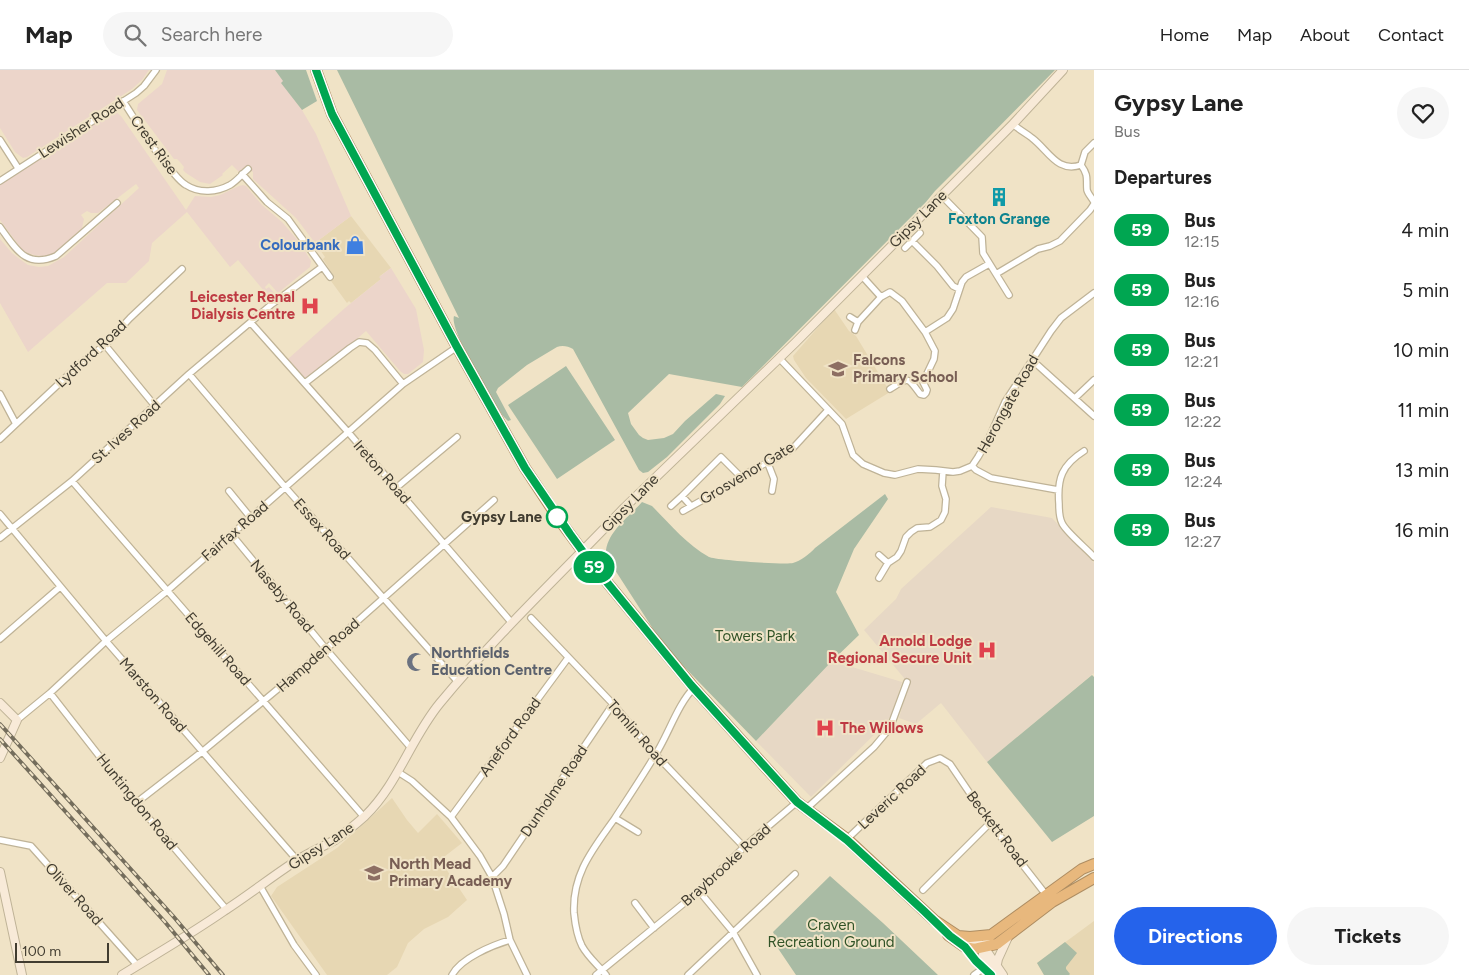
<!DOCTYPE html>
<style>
:root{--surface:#fff;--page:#f6f6f6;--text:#222;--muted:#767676;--line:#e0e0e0;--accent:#2563eb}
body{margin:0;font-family:Figtree,sans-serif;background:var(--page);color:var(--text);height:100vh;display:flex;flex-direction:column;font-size:19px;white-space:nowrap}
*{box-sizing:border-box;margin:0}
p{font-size:16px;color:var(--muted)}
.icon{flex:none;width:28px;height:28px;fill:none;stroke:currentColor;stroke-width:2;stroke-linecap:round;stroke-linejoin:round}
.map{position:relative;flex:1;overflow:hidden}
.drawer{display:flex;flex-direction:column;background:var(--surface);width:375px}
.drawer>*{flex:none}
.badge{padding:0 10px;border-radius:16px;font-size:18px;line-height:32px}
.scale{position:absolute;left:15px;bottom:12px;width:94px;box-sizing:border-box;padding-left:5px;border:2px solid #413c30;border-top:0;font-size:14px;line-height:18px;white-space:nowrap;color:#413c30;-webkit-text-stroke:4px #f0e3c6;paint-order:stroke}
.map>.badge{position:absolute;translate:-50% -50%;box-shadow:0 0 0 2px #fff}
h2{padding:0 20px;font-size:19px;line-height:45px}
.round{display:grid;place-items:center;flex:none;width:52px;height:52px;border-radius:26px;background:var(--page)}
.overview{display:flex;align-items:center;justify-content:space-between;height:85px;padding:0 20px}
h1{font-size:24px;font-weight:700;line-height:38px}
.action{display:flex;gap:10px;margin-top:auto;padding:10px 20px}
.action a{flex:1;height:58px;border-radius:30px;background:var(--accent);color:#fff;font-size:20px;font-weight:700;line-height:58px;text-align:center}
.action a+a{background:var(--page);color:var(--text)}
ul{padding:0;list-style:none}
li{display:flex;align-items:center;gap:15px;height:60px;padding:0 20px}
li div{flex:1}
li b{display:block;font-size:19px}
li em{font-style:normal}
li .badge{min-width:55px;font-weight:700;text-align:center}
header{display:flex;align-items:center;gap:30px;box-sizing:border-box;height:70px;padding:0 25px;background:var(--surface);border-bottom:1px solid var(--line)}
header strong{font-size:24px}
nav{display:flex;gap:28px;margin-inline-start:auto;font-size:18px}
.search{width:350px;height:45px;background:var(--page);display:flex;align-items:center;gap:12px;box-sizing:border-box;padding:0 18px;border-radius:28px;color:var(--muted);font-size:19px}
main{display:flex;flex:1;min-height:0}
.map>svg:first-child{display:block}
</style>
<header>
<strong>Map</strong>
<div class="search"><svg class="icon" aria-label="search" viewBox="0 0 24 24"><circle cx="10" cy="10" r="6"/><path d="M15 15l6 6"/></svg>Search here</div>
<nav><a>Home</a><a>Map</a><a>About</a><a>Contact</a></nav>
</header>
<main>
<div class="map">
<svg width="1094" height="905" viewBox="0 0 1094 905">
<rect width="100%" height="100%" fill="#f0e3c6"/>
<!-- built -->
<path fill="#e7d7b3" d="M351,146L391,198L380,206L381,209L351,233L349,231L347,233L331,211L335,208L323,189L325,187L315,173Z
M834,239L849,261L856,266L890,322L846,349L806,308L794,290L793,286Z
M392,728L407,750L418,763L437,744L462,773L440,790L467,830L448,847L424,859L408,873L397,897L387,905H327L271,826L277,817L337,778Z
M1094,851V905H1044L1037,893Z"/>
<!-- industrial -->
<path fill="#ecd5ca" d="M0,0H149L142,10L132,19L27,87L23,88L15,82L0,58Z
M167,0H275L284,11L282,13L302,40L316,64L351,146L315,173L296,148L253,109V102L246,96L239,102L232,95L222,104L223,105L210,114L200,112L186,103L183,100L184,97L180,92L177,89H174L137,40L138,34L162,14Z
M116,42L121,46L186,140L195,126L211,127L220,125L239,116L243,115L246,116L262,135L282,152L300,173L311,191L310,197L278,223L269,213L265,217L266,219L269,217L276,225L271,229L238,190L230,197L187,142L152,173L149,191L126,213H107L28,282L0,233V169L12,183L21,190L28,195L39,197L48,196L64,187L139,118L136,114L98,143H91L87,141L81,145L84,149L82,158L57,181L49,185L42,186L34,185L23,181L0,150V115L94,54Z
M391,198L416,239L424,280L423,292L408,304H404L400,301L366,261L330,292L308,307H304L288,289L345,238L381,209L379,207Z"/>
<!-- medical -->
<path fill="#e7d8c5" d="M991,437L1052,448L1094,493V603L987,692L941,633L916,654L899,648L909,614L864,560L896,529L901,519Z
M832,591L902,612L891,645L885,654L811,727L756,671Z"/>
<!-- green -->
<path fill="#a9bba4" d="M275,0H306L317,31L302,40L281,13L283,11Z
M337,0H1055L973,83L935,121L926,132L742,317L669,304L628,343L631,354L639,365L643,368L648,370L664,368L673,364L685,351L716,324L725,326L720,334L667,387L648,402L643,403L639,400L573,279C568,276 562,275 557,277L527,295L498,318L496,322L511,350L508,351L503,346C493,330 449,261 454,246L459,248Z
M566,296L615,370L557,409L508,335Z
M885,424L888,429L854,479L836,522L859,565L832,591L756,671L664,576L606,486C604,464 629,447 642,432L652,436C669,453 687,475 709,487C714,490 785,495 793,493C800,491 810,484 815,478Z
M1092,605L1094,607V746L1052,772L987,692Z
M830,806L883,853L938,905H796L771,868L774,864L773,862Z
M1065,872L1077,883L1066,897V899L1070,904L1069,905H1044L1037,893Z"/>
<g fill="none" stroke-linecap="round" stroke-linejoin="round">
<!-- street casing -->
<g stroke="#bfb397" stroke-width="8">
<path id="street" d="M123,31C138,54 152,78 169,98C175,104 179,111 186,115C200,124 217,122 230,115C237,111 242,104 248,99
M1013,54C1019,60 1026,63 1032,68C1049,81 1057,103 1081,95L1085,82L1094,73
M0,70L18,98
M1081,95C1089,106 1086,109 1087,120C1088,124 1092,128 1094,132
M242,104L267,132L288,149L330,207
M0,111L136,23L144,16L156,0
M942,126L982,167L983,183L1009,225
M0,157C16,179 26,199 56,186L117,133
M912,171L937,196L953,216L959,219
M905,178L920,163
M996,204L1038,179L1050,176L1060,171L1090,140L1094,134
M862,206L881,227L890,222L902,231L925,262L935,281L934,289L924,310L923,312L927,320L926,323L924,325L920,324C907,306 909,307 890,319
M850,247L858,252
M251,253L348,362L511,552
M855,260L858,252L881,227
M925,262L947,248L953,239L962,212L966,207L989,194
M105,275L155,336
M779,288L842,354L853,385L863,394L884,403L895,405L918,399L936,400L953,402L960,401L972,396L978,387L989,368L1005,332L1051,261L1061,248L1094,223
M1032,290L1094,346
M189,304L285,417L458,612
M305,313L350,278L359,272L367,273L375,280L403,314
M0,324L16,354
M1075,328L1094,310
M0,369L81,293L105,275L130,248L182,199
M1084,381C1062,395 1057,408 1059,434C1059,440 1059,447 1062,453C1065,461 1087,479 1094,487
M767,391L774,409L772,421
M972,396L976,400L991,408L1058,420
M72,411L364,747
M396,418L457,367
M229,421L251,448
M671,436L682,426
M691,436L682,426L721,387L740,406
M683,441L733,413C751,397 774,392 793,378L828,340
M0,444L106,571L297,790
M232,465L326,579L411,678
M0,468L72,411L189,304L272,234L322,197
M879,485L888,493
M879,508L888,493L897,487L901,481L906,467L911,462L917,458L930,457L941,450L945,442L946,429L942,416L943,401
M531,548L613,634L656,685L744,777
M0,569L60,517
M50,623L136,733L227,840
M17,650L50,623L106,571L167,521L403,314L457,277
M398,702L412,711L451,747L480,786L492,807L504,844L510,870L527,905
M136,733L203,681L326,579L494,430
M806,739L874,677L890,658L907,612
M451,747L568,588
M615,748L638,762
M847,769L927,693L940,688L950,694L990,753L1047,826
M0,770L31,776L137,895
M492,807L503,796L613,634
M260,816L294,875L316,905
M923,820L990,753
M699,821L733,862L757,905
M635,833L654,858
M452,905C461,888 493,875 510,870
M596,905L699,821L744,777L797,732
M606,905C598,895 588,887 582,876C577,866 575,853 574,843C572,803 594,778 615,748C628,728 642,707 654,687C667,668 678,633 694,618
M688,905L795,804
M974,905L985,897"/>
</g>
<!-- secondary casing -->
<g stroke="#bfb397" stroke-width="10">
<path id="secondary" d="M0,633L17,650L0,688
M0,802L22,905
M991,865C978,884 981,888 996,905
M964,869L979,873L986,880L1003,905
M965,877L976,891L986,900
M997,894L998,889L1008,867
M122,905C156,884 191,864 224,841C249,825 271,807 296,791C308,783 322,777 335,770C345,763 356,754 365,746C398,714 411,668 440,633C497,564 562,503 624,438L795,273L1013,54L1063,0"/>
</g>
<!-- highway casing -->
<g stroke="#ae8d62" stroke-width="12">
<path id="highway" d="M316,0L332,44L457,277L525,398L558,448L592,494L694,618L797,732L847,769L934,850L958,866L970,867L991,865L1082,799L1094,794
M948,865L965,877L974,879L997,874L1052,832L1094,808"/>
</g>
<!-- street -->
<use href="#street" stroke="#fff" stroke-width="5.5"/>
<!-- secondary -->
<use href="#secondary" stroke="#f8ead8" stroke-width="8"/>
<!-- highway -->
<use href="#highway" stroke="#e8b87d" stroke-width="10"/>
<!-- rail casing -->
<g stroke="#746d5c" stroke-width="4">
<path id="rail" d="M0,654L173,846L223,905
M0,669L165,852L209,905"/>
</g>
<!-- rail -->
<use href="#rail" stroke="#f0e3c6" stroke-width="2" stroke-dasharray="5.5" stroke-linecap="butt"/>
</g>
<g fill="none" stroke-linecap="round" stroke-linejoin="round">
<!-- line casing -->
<g stroke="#fff" stroke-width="11">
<path id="line" d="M316,0L332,44L457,277L525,398L570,464L592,494L691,615L797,732L847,770L924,841L950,866L965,877L976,891L991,905"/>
</g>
<!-- line -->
<use href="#line" stroke="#00a651" stroke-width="8"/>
</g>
<!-- icons -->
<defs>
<g id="building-bare" transform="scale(1.5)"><path d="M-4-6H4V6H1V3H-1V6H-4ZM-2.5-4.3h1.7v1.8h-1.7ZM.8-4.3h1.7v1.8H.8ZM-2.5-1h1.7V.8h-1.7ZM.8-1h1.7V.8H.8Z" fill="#0f9aa8" stroke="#f0e3c6" stroke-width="2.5" paint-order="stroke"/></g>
<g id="shop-bare" transform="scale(1.5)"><path d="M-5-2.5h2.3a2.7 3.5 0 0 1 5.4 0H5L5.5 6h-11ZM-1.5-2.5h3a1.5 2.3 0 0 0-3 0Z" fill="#3f7fe0" stroke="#f0e3c6" stroke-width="2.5" paint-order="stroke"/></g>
<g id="hospital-bare" transform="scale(1.5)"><path d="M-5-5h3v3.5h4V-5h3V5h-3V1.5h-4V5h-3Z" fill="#e0444e" stroke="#f0e3c6" stroke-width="2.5" paint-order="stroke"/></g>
<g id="school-bare" transform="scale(1.5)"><path d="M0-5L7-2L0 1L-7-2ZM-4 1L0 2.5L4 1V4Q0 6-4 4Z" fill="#8d6e63" stroke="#f0e3c6" stroke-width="2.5" paint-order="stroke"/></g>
<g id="mosque-bare" transform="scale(1.5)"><path d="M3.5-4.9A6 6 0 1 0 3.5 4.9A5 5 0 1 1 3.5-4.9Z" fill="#6b7280" stroke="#f0e3c6" stroke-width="2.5" paint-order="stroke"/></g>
</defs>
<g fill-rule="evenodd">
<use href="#building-bare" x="999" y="127"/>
<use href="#shop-bare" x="355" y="175"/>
<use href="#hospital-bare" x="310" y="236"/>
<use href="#school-bare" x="838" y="299"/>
<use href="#hospital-bare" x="987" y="580"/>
<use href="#mosque-bare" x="416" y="592"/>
<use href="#hospital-bare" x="825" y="658"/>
<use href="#school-bare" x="374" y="803"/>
</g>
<!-- markers -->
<circle fill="#fff" stroke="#00a651" stroke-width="2.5" cx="557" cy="447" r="10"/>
<g text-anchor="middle" stroke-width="4" stroke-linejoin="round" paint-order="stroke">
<!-- street labels -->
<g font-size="15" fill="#413c30" stroke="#f0e3c6">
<text transform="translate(81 58) rotate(-33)" y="5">Lewisher Road</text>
<text transform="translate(154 75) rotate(54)" y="5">Crest Rise</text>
<text transform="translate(918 149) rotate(-45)" y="5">Gipsy Lane</text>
<text transform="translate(91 284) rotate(-43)" y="5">Lydford Road</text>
<text transform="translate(1008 334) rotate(-61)" y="5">Herongate Road</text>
<text transform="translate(126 362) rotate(-42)" y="5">St. Ives Road</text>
<text transform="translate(382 402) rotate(49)" y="5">Ireton Road</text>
<text transform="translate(747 403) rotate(-31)" y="5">Grosvenor Gate</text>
<text transform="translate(630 433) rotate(-46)" y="5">Gipsy Lane</text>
<text transform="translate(322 459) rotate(48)" y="5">Essex Road</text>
<text transform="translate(235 461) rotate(-41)" y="5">Fairfax Road</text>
<text transform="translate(282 526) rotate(50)" y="5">Naseby Road</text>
<text transform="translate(218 579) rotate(49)" y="5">Edgehill Road</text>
<text transform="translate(318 585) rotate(-41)" y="5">Hampden Road</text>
<text transform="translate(153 625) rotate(49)" y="5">Marston Road</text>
<text transform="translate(637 663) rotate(49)" y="5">Tomlin Road</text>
<text transform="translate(510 667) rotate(-54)" y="5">Aneford Road</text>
<text transform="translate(554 721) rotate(-56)" y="5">Dunholme Road</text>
<text transform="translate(892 727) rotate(-43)" y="5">Leveric Road</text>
<text transform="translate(137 732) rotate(51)" y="5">Huntingdon Road</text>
<text transform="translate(997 759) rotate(53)" y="5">Beckett Road</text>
<text transform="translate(321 776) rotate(-33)" y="5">Gipsy Lane</text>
<text transform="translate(726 795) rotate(-42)" y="5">Braybrooke Road</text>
<text transform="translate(74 824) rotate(48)" y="5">Oliver Road</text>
</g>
<!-- culture labels -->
<g font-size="15" font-weight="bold" fill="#0d838f" stroke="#f0e3c6">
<text x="999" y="154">Foxton Grange</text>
</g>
<!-- shop labels -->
<g font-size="15" font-weight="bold" fill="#366cbe" stroke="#f0e3c6" text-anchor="end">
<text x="340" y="180">Colourbank</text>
</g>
<!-- health labels -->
<g font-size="15" font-weight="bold" fill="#be3a42" stroke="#f0e3c6" text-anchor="end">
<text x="295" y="232">Leicester Renal<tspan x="295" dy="17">Dialysis Centre</tspan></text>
<text x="972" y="576">Arnold Lodge<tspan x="972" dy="17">Regional Secure Unit</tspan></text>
<text x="840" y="663" text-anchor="start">The Willows</text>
</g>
<!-- education labels -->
<g font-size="15" font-weight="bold" fill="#785e54" stroke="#f0e3c6" text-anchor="start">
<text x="853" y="295">Falcons<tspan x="853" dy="17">Primary School</tspan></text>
<text x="389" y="799">North Mead<tspan x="389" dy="17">Primary Academy</tspan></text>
</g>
<!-- stop labels -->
<g font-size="15" font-weight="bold" fill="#413c30" stroke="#f0e3c6" text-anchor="end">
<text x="542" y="452">Gypsy Lane</text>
</g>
<!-- park labels -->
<g font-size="15" fill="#315327" stroke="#f0e3c6">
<text x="755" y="571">Towers Park</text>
<text x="831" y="860">Craven<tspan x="831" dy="17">Recreation Ground</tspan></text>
</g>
<!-- worship labels -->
<g font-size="15" font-weight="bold" fill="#5b616d" stroke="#f0e3c6" text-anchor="start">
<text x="431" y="588">Northfields<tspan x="431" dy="17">Education Centre</tspan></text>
</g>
</g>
</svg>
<div class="scale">100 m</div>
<b class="badge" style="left:594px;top:497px;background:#00a651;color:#fff">59</b>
</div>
<section class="drawer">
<div class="overview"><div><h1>Gypsy Lane</h1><p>Bus</p></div><a class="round"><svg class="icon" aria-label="heart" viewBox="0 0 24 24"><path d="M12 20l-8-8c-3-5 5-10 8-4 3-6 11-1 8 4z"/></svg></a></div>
<h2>Departures</h2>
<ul>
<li><span class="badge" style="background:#00a651;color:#fff">59</span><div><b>Bus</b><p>12:15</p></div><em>4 min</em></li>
<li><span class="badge" style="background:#00a651;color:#fff">59</span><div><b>Bus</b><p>12:16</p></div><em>5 min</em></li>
<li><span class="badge" style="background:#00a651;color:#fff">59</span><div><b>Bus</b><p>12:21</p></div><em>10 min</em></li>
<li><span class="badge" style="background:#00a651;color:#fff">59</span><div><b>Bus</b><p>12:22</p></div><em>11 min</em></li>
<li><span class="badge" style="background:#00a651;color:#fff">59</span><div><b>Bus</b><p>12:24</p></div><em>13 min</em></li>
<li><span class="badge" style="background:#00a651;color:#fff">59</span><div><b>Bus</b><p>12:27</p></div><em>16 min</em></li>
</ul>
<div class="action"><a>Directions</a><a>Tickets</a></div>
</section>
</main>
